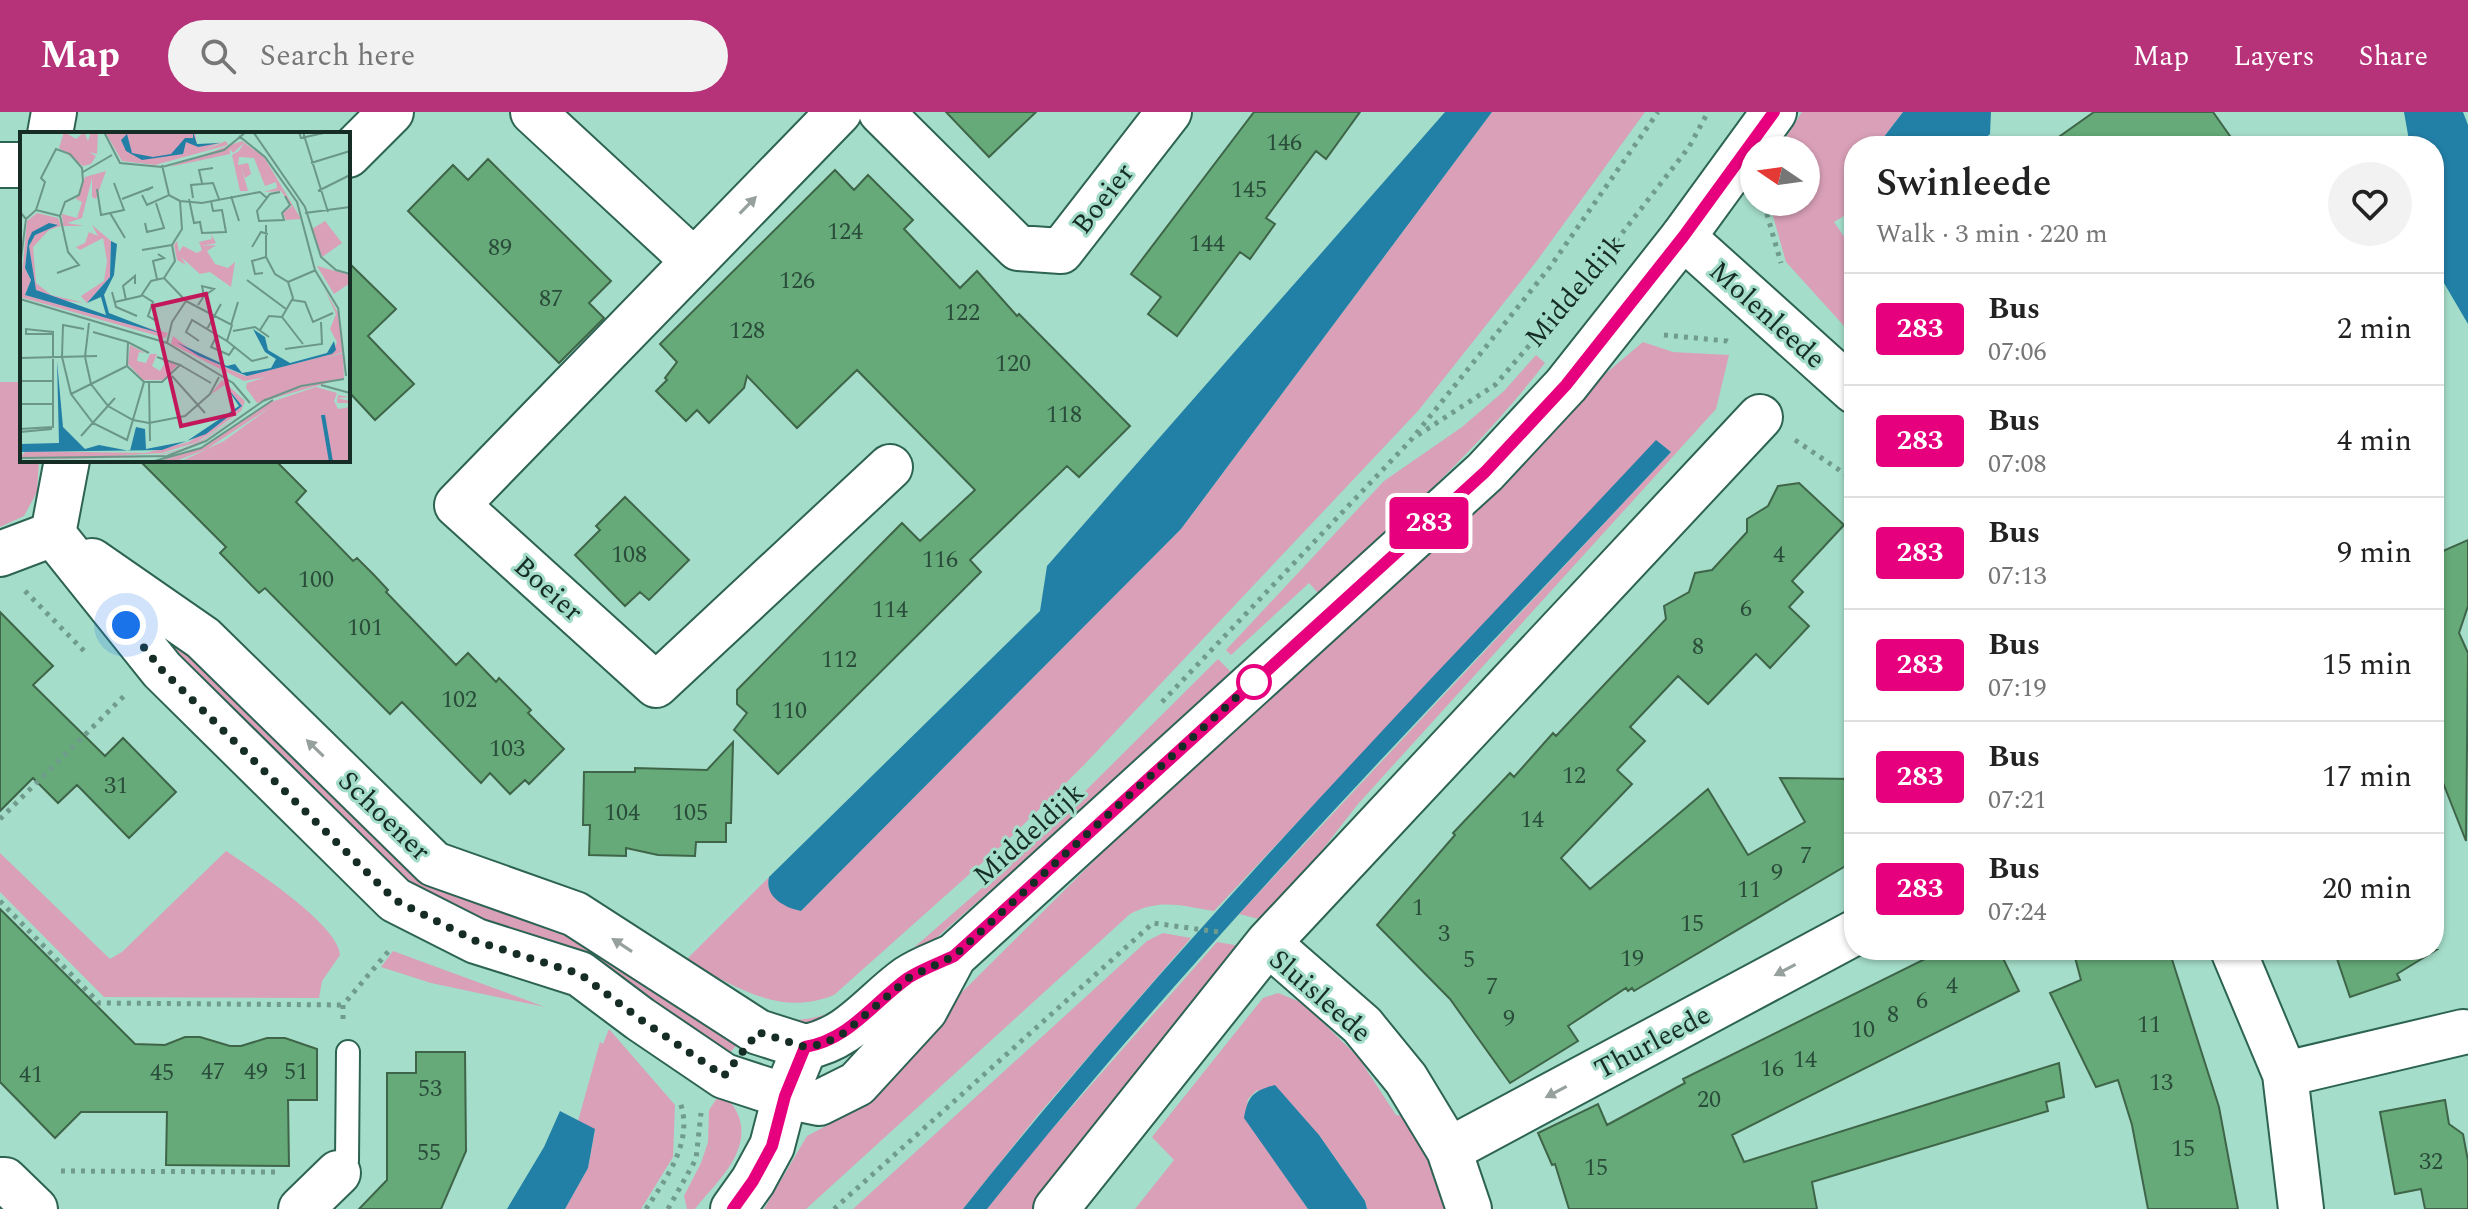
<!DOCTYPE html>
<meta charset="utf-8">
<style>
:root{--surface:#fff;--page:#f2f2f2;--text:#222;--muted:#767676;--line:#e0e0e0;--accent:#b6337a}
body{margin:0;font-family:Spectral,serif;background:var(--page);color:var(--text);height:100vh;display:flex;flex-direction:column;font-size:30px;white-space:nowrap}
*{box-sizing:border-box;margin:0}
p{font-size:26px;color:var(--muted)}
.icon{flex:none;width:44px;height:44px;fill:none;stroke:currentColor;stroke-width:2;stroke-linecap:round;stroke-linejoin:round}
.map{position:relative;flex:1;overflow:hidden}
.side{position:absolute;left:1844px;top:24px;width:600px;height:824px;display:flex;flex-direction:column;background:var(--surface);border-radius:32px;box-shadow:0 2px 6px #0004}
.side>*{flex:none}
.badge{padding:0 16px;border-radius:6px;font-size:28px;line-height:52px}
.needle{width:52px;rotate:283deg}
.tools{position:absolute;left:1740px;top:24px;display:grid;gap:16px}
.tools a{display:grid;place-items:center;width:80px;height:80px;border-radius:50%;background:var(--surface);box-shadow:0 2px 6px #0004;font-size:40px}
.you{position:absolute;width:40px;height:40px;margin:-20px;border:6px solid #fff;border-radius:50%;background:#1a73e8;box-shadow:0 0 0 12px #1a73e833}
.map>.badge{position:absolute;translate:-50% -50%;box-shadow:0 0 0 4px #fff}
.round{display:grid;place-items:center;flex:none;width:84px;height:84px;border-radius:42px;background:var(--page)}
.head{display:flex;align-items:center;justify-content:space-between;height:136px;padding:0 32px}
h1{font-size:38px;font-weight:600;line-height:60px}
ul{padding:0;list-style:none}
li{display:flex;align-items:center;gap:24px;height:112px;padding:0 32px;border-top:2px solid var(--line)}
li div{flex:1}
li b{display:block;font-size:30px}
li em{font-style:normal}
li .badge{min-width:88px;font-weight:700;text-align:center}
header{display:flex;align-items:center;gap:48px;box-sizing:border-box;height:112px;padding:0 40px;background:var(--accent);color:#fff}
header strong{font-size:38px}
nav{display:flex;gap:44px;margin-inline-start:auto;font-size:28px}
.search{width:560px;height:72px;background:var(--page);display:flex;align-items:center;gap:20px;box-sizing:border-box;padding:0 28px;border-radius:44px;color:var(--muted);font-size:30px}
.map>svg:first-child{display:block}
</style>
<header>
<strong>Map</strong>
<div class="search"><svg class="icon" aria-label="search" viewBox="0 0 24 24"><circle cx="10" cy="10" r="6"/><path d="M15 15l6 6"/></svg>Search here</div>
<nav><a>Map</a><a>Layers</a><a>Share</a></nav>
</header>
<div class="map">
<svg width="2468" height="1097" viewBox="0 0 2468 1097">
<rect width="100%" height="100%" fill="#a4ddc9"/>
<!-- green -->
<path fill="#d9a0b8" d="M1492,0H1645L1536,150L1418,299L1083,654L1010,726L834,883C777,906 736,873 685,849L769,765C764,786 786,793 801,799L1181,417Z
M1802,0H1903L1877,34H1854V98L1834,110L1854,139V225L1786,150L1769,90H1806V38H1778Z
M1643,230L1673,240L1729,243L1716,297L1358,692L1267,809L1239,802L1671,340L1656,329L1214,799C1182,794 1160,786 1130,802L806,1097H764L807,1024L843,1005L944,898L1113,730L1293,563L1599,267Z
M1536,243L1545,251C1479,337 1398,409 1319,482L1309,471L1231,543L1226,538L1384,369L1462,315L1504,279Z
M0,270H22V348H39L37,380L24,404L0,415Z
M167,527L546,808L739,930L724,948L530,828L410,778L164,531Z
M1218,547L1232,561L1024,749L854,898L803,916L786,908C812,909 832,902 854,888L1031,733Z
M226,739C253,757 339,813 340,843L322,869L319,886L104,885L0,780V741L110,847L122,840Z
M1163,821L1191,826L1037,1004L963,1097H853L1147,829Z
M1217,830L1240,834L1033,1097H987L1039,1032Z
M393,839L545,895L431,871L381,855Z
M1278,881L1303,891L1358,945L1396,1003L1417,1006L1451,1097H1367L1365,1089L1319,1023L1257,978L1248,987L1245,1006L1308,1097H1135L1174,1048L1152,1025L1263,886Z
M609,917L675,993L673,1045L641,1097H565L588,1056L595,1018L578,1009L600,930L603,932Z
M720,982C729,986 735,995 739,1005C751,1042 715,1071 695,1097H687L684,1084L701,1051L708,1030L709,998Z"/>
<!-- water -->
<path fill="#227fa6" d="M1445,0H1492L1181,417L801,799C785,796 764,785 769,765L1040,499L1047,454Z
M1903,0H1991L1990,22L1976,34H1877Z
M2404,0H2463L2468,13V212L2434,154V34H2410Z
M1656,328L1671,340C1439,588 1199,831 987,1097H963C1178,827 1420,580 1656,328Z
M1275,973L1319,1023L1365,1089L1367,1097H1308L1244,1006C1248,984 1253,979 1275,973Z
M560,999L595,1017L588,1056L565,1097H507L544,1035Z"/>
<!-- building -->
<path fill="#65aa78" stroke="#3f6549" stroke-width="2" d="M946,0H1036L989,45Z
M1254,0H1360L1326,47L1316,39L1266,106L1275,112L1250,147L1240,140L1177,224L1148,202L1161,185L1131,162Z
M2094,0H2213L2237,34H2046Z
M488,47L611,169L589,191L604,206L559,251L408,99L453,53L468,68Z
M835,58L854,78L868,63L913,108L904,117L960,176L977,159L1017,204L1019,202L1130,314L1079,365L1067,354L970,448L981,460L778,662L734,618L747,601L737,592V578L902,411L920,429L975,378L857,258L797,316L747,264L744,276L709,311L697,298L686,309L656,279L667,268L665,266L677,250L660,232Z
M348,150L396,197L368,224L414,272L375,308L348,279Z
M139,348H275L306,379L296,390L353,449L357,446L373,462L388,478L386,480L456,553L468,541L496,570L499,566L531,598L528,601L564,637L529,672L525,668L510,682L490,661L481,671L402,590L390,602L265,476L259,481L220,441L226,435Z
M1799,371L1844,413L1792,469L1803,480L1789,495L1809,514L1770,556L1756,542L1708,592L1678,564L1630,615L1645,629L1617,658L1632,672L1561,746L1590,777L1708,677L1748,743L1805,710L1780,666L1854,667V749L1634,879L1632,876L1628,879L1626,876L1568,914L1578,929L1510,971L1450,887L1377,813L1455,723L1453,721L1510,661L1514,665L1553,621L1556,624L1666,507L1664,494L1689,480L1695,461L1712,458L1747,420V407L1768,394L1778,374Z
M625,385L689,448L649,488L640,480L625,494L575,443L600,418L596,414Z
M2468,428V494L2459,521L2468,541L2466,729L2434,648V443Z
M0,500L53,554L33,573L105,644L123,626L176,680L129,726L77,673L58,691L33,666L0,699Z
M733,630L731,711H726V730H696L695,744L658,743L626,736V744L589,743L590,713H583L584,660H635V656L707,658Z
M0,797L135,932L165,933L185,925H200L230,934H241L267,926H285L317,937V988H288L289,1054L166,1053L167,1000H81L55,1026L0,970Z
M1943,838H1999L2019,879L1732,1023L1744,1050L2059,951L2064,985L2046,990L2048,999L1812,1070L1817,1097H1569L1555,1052L1552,1053L1538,1021L1598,992L1607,1013L1685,971L1683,967Z
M2073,838H2169L2219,995L2238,1097H2148L2132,1013L2118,968L2096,975L2050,881L2081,868Z
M2334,838H2436L2397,862L2400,868L2350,885Z
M416,940H465L466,1039L441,1097H359L387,1068V961H416Z
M2445,988L2449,1012L2463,1022L2468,1049V1097H2425L2421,1077L2395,1082L2380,1000Z"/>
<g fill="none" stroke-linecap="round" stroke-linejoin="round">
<!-- lane casing -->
<g stroke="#2d6353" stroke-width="26">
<path id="lane" d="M338,1061L347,1049L348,940"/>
</g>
<!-- street casing -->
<g stroke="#2d6353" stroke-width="48">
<path id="street" d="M533,0L694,149
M839,0L457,393L656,573L890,355
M881,0L1018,136L1061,139L1169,0
M50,22L54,0
M348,43L391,0
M0,53H22
M1683,125L1854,279
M53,422L162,558L395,788L476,829L580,862L640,907L724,964L785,984
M53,422L67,348
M0,442L53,422
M92,449L203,526L434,752L575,802L758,920L805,935
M1268,831L1760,305
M2233,838L2285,962L2301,1097
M2285,962L2463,920
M1449,1038L1854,821
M0,1068H5L35,1097
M301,1097L338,1061
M1056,1097L1268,831L1362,913L1406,967L1449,1038L1469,1097"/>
</g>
<!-- secondary casing -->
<g stroke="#2d6353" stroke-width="48">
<path id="secondary" d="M785,984L819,991L857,972L925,898L954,844
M733,1097L753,1069L772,1034L785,984L805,935C850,927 873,891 908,866C921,857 939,851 954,844L1485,360L1566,273L1683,125L1774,0"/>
</g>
<!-- path -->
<path stroke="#709c8d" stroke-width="5" stroke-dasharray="4 6" stroke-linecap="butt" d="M1764,92L1781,151
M1664,223L1727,229L1733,232
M1418,323L1495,273L1585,169L1689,35L1708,0
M1795,328L1854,368
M25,479L88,543
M1162,590L1411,328L1550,155L1658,0
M0,707L126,582
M0,789L99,891L343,893
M343,907V893L392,835
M61,1059L275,1060
M646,1097C667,1065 694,1029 680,990
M668,1097L696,1047L701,1001
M834,1097L1153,811L1219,820"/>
<!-- lane -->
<use href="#lane" stroke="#fff" stroke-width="22"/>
<!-- street -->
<use href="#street" stroke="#fff" stroke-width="44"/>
<!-- secondary -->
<use href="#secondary" stroke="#fff" stroke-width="44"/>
</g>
<!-- one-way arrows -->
<defs><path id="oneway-solid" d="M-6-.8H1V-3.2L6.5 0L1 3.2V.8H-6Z" transform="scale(2)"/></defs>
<g fill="#96a09d">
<use href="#oneway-solid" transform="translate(748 93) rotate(-46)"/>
<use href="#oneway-solid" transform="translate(315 636) rotate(-136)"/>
<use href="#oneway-solid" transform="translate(622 833) rotate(-147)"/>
<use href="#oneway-solid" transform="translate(1785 858) rotate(152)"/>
<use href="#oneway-solid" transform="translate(1556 980) rotate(152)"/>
</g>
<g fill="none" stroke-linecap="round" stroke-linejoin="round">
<!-- line casing -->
<g stroke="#fff" stroke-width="18">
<path id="line" d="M733,1097L753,1069L772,1034L785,984L805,935C850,927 873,891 908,866C922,857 939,851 954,844L1485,360L1566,273L1683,125L1774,0"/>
</g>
<!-- line -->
<use href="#line" stroke="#e6007e" stroke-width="12"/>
<!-- walk -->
<path stroke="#162d26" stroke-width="8" stroke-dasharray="0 14.4" d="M126,513L162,558L395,788L476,829L580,862L640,907L724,964L758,920L805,935L823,932L844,921L910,865L954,844L1264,560L1254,570"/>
</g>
<!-- markers -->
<circle fill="#fff" stroke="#e6007e" stroke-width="4" cx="1254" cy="570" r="16"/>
<g text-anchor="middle" stroke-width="6" stroke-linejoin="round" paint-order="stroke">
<!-- number labels -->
<g font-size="24" fill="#2a4c3a">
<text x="1284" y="38">146</text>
<text x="1249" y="85">145</text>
<text x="845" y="127">124</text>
<text x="1207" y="139">144</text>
<text x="500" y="143">89</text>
<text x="797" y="176">126</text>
<text x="551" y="194">87</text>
<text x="962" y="208">122</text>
<text x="747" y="226">128</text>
<text x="1013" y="259">120</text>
<text x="1064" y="310">118</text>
<text x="629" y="450">108</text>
<text x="1779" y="450">4</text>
<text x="940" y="455">116</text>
<text x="316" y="475">100</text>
<text x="1746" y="504">6</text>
<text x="890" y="505">114</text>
<text x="365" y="523">101</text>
<text x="1698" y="542">8</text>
<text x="839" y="555">112</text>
<text x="459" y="595">102</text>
<text x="789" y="606">110</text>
<text x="507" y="644">103</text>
<text x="1574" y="671">12</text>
<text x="116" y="681">31</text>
<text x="622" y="708">104</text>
<text x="690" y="708">105</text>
<text x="1532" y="715">14</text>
<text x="1806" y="751">7</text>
<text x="1777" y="768">9</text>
<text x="1749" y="785">11</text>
<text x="1418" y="803">1</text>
<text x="1692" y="819">15</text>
<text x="1444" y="829">3</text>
<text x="1632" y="854">19</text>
<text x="1469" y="855">5</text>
<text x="1952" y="881">4</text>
<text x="1492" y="882">7</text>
<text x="1922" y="896">6</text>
<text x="1893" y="910">8</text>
<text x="1509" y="914">9</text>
<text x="2149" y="920">11</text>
<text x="1863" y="925">10</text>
<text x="1805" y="955">14</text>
<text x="1772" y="964">16</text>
<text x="213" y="967">47</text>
<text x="256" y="967">49</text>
<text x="296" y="967">51</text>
<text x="162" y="968">45</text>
<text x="31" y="970">41</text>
<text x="2161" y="978">13</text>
<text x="430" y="984">53</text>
<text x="1709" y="995">20</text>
<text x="2183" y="1044">15</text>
<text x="429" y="1048">55</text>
<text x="2431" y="1057">32</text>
<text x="1596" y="1063">15</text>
</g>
<!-- street labels -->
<g font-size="28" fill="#162d26" stroke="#a4ddc9">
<text transform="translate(1102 86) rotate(-52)" y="10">Boeier</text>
<text transform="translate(1574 178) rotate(-50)" y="10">Middeldijk</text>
<text transform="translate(1768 202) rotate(42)" y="10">Molenleede</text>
<text transform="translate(549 476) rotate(42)" y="10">Boeier</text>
<text transform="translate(385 703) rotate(44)" y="10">Schoener</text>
<text transform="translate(1028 721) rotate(-42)" y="10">Middeldijk</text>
<text transform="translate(1321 883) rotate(41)" y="10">Sluisleede</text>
<text transform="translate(1652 929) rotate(-28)" y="10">Thurleede</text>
</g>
</g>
<!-- overview -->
<g transform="translate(20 20)">
<rect width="330" height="330" fill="#a4ddc9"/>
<path d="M44,0L56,7L64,0L68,9L71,0H78L77,22L69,20L76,24L71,32L63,34L39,16ZM85,0H175L177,15L201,10L178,21L206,9L208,13L135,33L102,29ZM222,9L244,25L281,87L266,88L263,81L272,74L261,59L244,60L257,56L256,50L245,54L234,26L219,25L218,33L228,31L231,42L225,46L221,34L228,59H220L212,23L219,19L224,11L213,21L210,17V22L149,35ZM86,39L76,67L72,65V46L62,86L47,91L64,94H43L42,82L57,86L62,70L56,67L65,45ZM17,81L38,86L41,94L29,98L13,115L16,151L31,163L65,171L31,167L16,158L12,147L9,114L15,103L37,91L22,95L8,109L5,136L11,148L5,163L148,201L145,206L0,165L7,89ZM305,89L322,111L302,125L292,97ZM72,93L91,109L90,145L67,171L61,164L84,149L87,129L83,106L60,118L56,115L65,111L69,100L78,104ZM191,102L196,111L181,114L196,113L187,119L195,132L208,136L215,130L211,155L190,140L180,142L161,125L166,133L157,128L154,113L157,109L159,120L163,114L177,121L182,118L179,110L192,107ZM297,134L330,143V151L314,162ZM305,158L318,181L323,220L264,242L224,249L151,212L153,204L179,224L225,244L312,222L317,210L310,197L316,182ZM110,213L125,221L119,220L117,229L126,231L130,222H137L132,234L140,239L145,231L141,227L157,233L144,248H123L108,232ZM323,221L324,246L237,271L226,256L227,251ZM202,248L225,269L221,279L191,301L177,310L142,321L95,324H134L162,317L182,308L223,280L183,309L165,317L133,325L0,328L42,326L0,325L6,319L125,321L169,310L222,274L205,253L191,262ZM296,255L317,261L314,269L318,277L330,275L329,271H317V268L318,263L330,265L317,266L330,269V330H160L204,309L252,274L187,317L153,330H137L184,315L248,271Z" fill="#d9a0b8"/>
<path d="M173,0L177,12L200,11L178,15L166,10L163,22L122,28L106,19L101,8L107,2L112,21L133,25L151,22L165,6H173ZM29,91L38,93L15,103L9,114L16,158L86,183L81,165L67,171L90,145L91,109L97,112L94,143L84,163L89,181L143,202L5,163L11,148L5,136L8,109L12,100ZM233,197L245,205L248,218L270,231L307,221L314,209L316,218L312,222L227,244L179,224L156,210L207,234L215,232L222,241L251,236L256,227L245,220ZM37,229L43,295L65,317L79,313L110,319L116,295L125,297L126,317L167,309L219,274L205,253L222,274L186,302L142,318L0,320V312L39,311Z" fill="#227fa6"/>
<path fill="none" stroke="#227fa6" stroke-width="4" d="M303,283L311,330"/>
<path fill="none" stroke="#6b9788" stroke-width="2" d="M84,0L100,31L142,35L204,18L226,0M279,0L281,6L308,0M283,0L308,80M234,1L285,75L301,125L316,138L330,142M219,4L245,25L277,70L295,138L318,176M291,31L330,19M142,33L149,63M63,40L92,23M182,51L179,38L193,36M77,57L81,83L104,78L94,51M298,59L330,43M260,60L250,62L237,79L239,89L264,88L262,81L270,73L265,64M122,63L127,73L149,63L160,69M211,64L219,89M173,66L171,53L193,51L199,67M102,67L133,55L127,58M169,67L174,91L180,90L182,101L206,100L202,78L193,79L191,69M160,69L182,71L240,60L247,66M16,78L40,84M0,80L6,87L16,78L25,50L21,46L36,17L50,22L62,36L63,49L59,63L45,70L40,84L48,120L59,133L37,141M90,81L105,106M285,81L330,75M125,91L127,100L144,96L136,71M246,93V125L255,142L268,150L273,166L262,185M232,115L241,100L248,102M122,118L152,113M1,127L6,87M243,141L235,142L232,129L246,125M144,146L155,129L152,113L162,97L160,69M137,147L133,129L144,126L138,122M227,148L266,177M268,150L296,138M92,160L96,175L117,184M122,163L133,170L128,184L138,190M0,167L147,211L213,251L230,271M106,168L103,154L115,144V152M272,168L285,170L293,190L313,181M166,169L212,193L207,209L172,188L166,200L179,209M95,170L121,164L131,149L144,146L166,169M178,173L184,164L182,154L194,157L184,164M318,175L326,244M262,185L283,212M69,191L65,225L71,252L88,274L113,288L129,291L165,284L190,262L199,245M211,193L218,170M64,197L43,193L42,225L51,262L73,291L107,308L124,250M187,197L201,172M240,198L249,184L262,185M213,199L235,195L249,205M73,200L108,210M197,203L191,215L209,223L215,214M207,209L232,229L248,225M147,211L152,190L166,169M265,217L302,212L301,190M129,221L108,210L107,234L124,250H142L160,233L137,225M0,226L77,224M160,233L191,251M152,244L185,281M0,249H33M129,251L130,309M301,253L330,261M51,262L107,234M243,269L281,254L324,247M0,272H33M0,297L33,295V200L6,197V202H33M0,300L32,297M61,304L95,266M0,326L147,324L186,309L246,267M131,330L181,316L253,268"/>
<path fill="#c2185b" fill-opacity="0.15" stroke="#c2185b" stroke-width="4" d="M186,162L214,282L161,294L133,174Z"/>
<rect width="330" height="330" fill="none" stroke="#162d26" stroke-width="4"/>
</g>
</svg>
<div class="tools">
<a><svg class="needle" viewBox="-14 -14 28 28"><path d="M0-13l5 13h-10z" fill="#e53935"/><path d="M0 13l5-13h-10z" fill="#767676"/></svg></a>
</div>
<div class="you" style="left:126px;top:513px"></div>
<b class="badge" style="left:1429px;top:411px;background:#e6007e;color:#fff">283</b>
<section class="side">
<div class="head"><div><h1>Swinleede</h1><p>Walk · 3 min · 220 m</p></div><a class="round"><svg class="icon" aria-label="heart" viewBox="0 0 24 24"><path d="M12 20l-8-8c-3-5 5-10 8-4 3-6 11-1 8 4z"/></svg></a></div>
<ul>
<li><span class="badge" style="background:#e6007e;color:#fff">283</span><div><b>Bus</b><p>07:06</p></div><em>2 min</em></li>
<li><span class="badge" style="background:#e6007e;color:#fff">283</span><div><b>Bus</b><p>07:08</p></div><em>4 min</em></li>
<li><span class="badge" style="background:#e6007e;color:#fff">283</span><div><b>Bus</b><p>07:13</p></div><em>9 min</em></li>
<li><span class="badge" style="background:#e6007e;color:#fff">283</span><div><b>Bus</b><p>07:19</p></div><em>15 min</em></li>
<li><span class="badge" style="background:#e6007e;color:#fff">283</span><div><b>Bus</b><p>07:21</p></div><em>17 min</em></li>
<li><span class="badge" style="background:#e6007e;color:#fff">283</span><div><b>Bus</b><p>07:24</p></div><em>20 min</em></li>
</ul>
</section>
</div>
